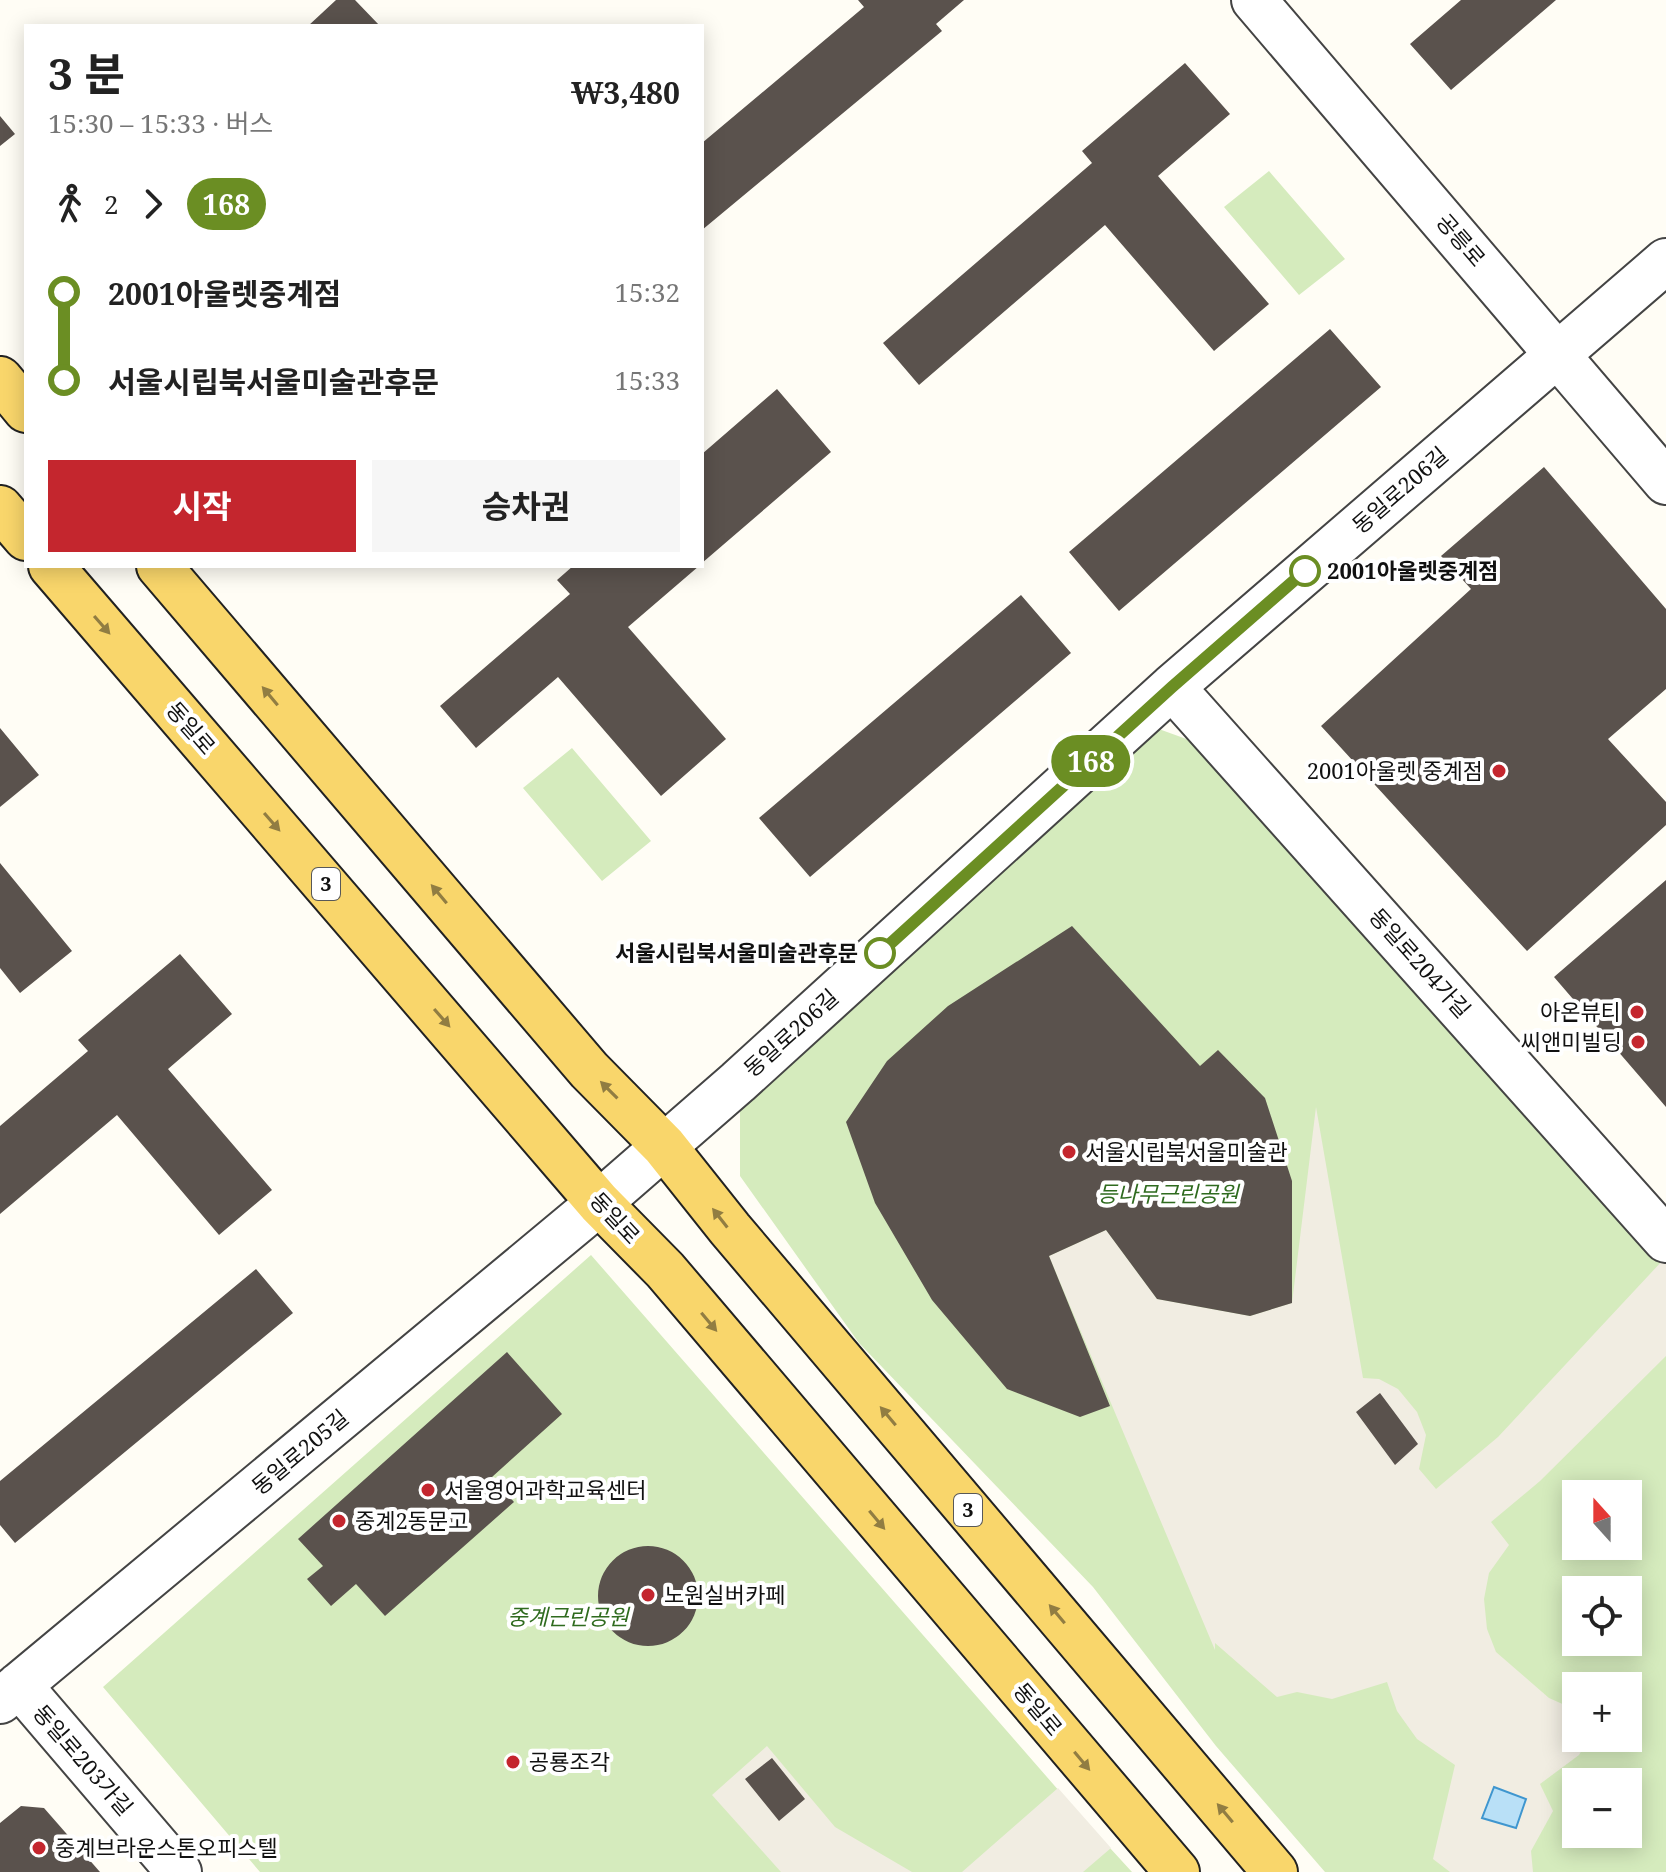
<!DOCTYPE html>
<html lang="ko">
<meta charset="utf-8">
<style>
:root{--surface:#fff;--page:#f6f6f6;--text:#222;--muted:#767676;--accent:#c4262e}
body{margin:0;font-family:"Noto Serif","Noto Sans KR",serif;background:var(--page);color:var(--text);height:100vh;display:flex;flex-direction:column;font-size:30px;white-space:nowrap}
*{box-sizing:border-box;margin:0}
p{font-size:26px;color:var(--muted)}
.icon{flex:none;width:44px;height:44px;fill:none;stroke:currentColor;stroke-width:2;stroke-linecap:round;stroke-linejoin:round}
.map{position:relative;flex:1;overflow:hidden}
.panel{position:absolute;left:24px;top:24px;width:680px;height:544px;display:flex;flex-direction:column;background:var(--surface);border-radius:0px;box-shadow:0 4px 20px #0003}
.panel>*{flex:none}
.badge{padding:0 16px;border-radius:26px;font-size:28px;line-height:52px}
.needle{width:52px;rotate:339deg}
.tools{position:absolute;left:1562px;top:1480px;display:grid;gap:16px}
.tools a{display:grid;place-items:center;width:80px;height:80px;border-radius:0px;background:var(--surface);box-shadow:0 4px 20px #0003;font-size:40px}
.map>.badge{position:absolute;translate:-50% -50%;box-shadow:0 0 0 4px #fff}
.legs{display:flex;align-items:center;gap:12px;height:88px;padding:0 24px;font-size:26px}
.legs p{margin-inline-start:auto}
.overview{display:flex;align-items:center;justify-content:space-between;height:136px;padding:0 24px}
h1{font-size:44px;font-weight:700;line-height:60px}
.button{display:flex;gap:16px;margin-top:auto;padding:16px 24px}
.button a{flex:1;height:92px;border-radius:0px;background:var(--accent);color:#fff;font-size:32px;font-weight:700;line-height:92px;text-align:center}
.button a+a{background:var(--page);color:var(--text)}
ul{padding:0 24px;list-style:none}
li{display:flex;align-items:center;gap:28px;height:88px;font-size:30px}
li i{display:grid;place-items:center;width:12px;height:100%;margin:0 10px;background:currentColor}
li i::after{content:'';width:20px;height:20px;margin:-10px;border:6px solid;border-radius:50%;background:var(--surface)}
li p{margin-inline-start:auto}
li:first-child i{background:linear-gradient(#0000 50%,currentColor 0)}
li:last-child i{background:linear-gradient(currentColor 50%,#0000 0)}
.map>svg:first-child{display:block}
</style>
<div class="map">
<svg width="1666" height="1872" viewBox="0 0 1666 1872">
<rect width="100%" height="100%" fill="#fffdf5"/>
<!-- green -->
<path fill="#d5ebbd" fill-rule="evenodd" d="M1269,171L1345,259L1299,295L1224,207Z
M1156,728L1203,745L1666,1262V1872H1325L1216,1746L1093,1587L859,1343L740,1176V1111ZM1576,1494H1628V1546H1576ZM1576,1590H1628V1642H1576ZM1576,1686H1628V1738H1576ZM1576,1782H1628V1834H1576Z
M572,748L651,841L602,881L523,788Z
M591,1255L1088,1824L1132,1872H260L103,1687Z"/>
<!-- plaza -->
<path fill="#f1ede2" d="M1316,1107L1363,1378L1379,1379L1398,1389L1417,1412L1426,1435L1419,1469L1436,1489L1498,1437L1663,1260L1666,1262V1356L1540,1481L1491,1522L1509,1545L1489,1573L1484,1599L1487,1629L1496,1652L1549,1698L1576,1710V1738H1589L1579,1755L1540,1784L1553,1811L1531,1851L1533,1872H1450L1433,1859L1455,1765L1417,1739L1397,1711L1387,1682L1332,1699L1297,1692L1277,1697L1215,1643V1650L1049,1256L1106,1230L1157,1299L1250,1316L1292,1303Z
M767,1746L835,1827L912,1872H781L712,1795Z
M1058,1788L1111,1848L1083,1872H962Z"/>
<!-- water -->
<path fill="#b9e0f7" stroke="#3f96cf" stroke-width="2" d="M1494,1787L1526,1799L1516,1828L1482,1818Z"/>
<!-- building -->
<path fill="#5a524d" d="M336,0H355L380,26H308Z
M858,0H964L936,24L942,31L702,230V143L864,7Z
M1461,0H1556L1451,90L1410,44Z
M1185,63L1230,114L1158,176L1269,304L1214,351L1105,225L919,385L883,343L1092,163L1082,151Z
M0,116L15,134L0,146Z
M1330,329L1381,387L1119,611L1069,552Z
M777,389L831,452L702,563V454Z
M1544,467L1666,609V689L1608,739L1666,802V825L1527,951L1321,726L1471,589L1441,556Z
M573,566H699L628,627L726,739L661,796L558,677L476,748L440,706L570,594L557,580Z
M1021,595L1071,653L810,877L759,818Z
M0,728L39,775L0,807Z
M0,863L72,951L20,993L0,968Z
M1666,880V1107L1554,977Z
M1072,926L1200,1066L1218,1050L1265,1098L1292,1181V1303L1250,1316L1157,1299L1106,1230L1049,1256L1110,1406L1080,1417L1007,1389L932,1300L875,1203L846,1122L887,1061L948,1006Z
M180,954L232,1014L168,1069L272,1190L219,1235L117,1115L0,1214V1126L88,1051L78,1040Z
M256,1269L293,1313L15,1543L0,1525V1481Z
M507,1352L562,1414L492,1477L514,1502L385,1616L356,1584L331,1606L307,1579L323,1566L298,1539Z
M1380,1393L1418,1444L1395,1465L1356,1412Z
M598 1596a50 50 0 1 1 100 0a50 50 0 1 1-100 0Z
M772,1758L805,1799L779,1821L745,1779Z
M21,1806L44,1808L100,1872H0V1823Z"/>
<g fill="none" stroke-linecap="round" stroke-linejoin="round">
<!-- minor casing -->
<g stroke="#444" stroke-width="48">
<path id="minor" d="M1254,0L1666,482
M1172,687L1666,1240
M19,1685L179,1872
M0,1701L599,1203L738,1082L1172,687L1666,261"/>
</g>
<!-- major casing -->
<g stroke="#222" stroke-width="48">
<path id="major" d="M0,379L26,410
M0,508L26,538
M51,566L599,1203L665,1270L1177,1872
M159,566L589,1070L664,1146L730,1229L1275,1872"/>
</g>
<!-- minor -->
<use href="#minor" stroke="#fff" stroke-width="44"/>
<!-- major -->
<use href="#major" stroke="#f9d66b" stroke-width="44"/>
</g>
<!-- one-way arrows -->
<defs><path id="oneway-solid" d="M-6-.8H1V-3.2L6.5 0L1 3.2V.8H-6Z" transform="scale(2)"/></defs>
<g fill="#917d42">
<use href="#oneway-solid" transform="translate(102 625) rotate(49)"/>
<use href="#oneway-solid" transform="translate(270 696) rotate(-130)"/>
<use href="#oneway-solid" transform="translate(272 822) rotate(49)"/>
<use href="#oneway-solid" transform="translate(439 894) rotate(-130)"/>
<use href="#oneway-solid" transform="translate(442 1018) rotate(49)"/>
<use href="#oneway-solid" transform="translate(609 1090) rotate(-135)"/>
<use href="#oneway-solid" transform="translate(720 1218) rotate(-128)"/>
<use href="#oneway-solid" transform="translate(709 1322) rotate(50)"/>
<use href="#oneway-solid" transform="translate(888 1416) rotate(-130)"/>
<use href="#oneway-solid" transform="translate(877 1520) rotate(50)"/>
<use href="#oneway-solid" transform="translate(1057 1614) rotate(-130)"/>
<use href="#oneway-solid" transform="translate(1082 1761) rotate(50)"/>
<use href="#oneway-solid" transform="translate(1225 1813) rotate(-130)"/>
</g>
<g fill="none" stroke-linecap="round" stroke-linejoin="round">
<!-- line-1 casing -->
<g stroke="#fff" stroke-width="18">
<path id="line-1" d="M880,953L1172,687L1305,571"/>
</g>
<!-- line-1 -->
<use href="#line-1" stroke="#6b8e23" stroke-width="12"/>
</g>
<!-- markers -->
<g fill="#fff" stroke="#6b8e23" stroke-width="4">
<circle cx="1305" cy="571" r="14"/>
<circle cx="880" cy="953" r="14"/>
</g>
<g fill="#c4262e" stroke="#fff" stroke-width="3">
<circle cx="1499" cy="771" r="8"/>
<circle cx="1637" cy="1012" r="8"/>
<circle cx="1638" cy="1042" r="8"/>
<circle cx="1069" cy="1152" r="8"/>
<circle cx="428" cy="1490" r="8"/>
<circle cx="339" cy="1521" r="8"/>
<circle cx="648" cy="1595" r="8"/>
<circle cx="513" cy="1762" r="8"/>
<circle cx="39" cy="1848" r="8"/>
</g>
<g text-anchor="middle" stroke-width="8" stroke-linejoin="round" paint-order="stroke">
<!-- shield labels -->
<g fill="#fff" stroke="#585858" stroke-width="2">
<rect x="312" y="868" width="28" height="32" rx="6"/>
<rect x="954" y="1494" width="28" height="32" rx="6"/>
</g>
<g font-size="20" font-weight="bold" fill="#111">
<text x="326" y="891">3</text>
<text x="968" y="1517">3</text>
</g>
<!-- street labels -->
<g font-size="22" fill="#111" stroke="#fff">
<text transform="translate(1461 240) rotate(49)" y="8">공릉로</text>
<text transform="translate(1400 490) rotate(-41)" y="8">동일로206길</text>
<text transform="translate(191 728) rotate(49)" y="8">동일로</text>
<text transform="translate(1420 963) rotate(48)" y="8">동일로204가길</text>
<text transform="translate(791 1033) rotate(-42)" y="8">동일로206길</text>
<text transform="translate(615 1218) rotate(47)" y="8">동일로</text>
<text transform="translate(300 1452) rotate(-40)" y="8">동일로205길</text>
<text transform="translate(1038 1709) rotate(50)" y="8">동일로</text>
<text transform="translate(83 1760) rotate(49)" y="8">동일로203가길</text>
</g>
<!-- stop labels -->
<g font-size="22" font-weight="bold" fill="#111" stroke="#fff" text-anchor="start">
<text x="1327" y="579">2001아울렛중계점</text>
<text x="858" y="961" text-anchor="end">서울시립북서울미술관후문</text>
</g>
<!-- poi labels -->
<g font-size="22" fill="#111" stroke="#fff" text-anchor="start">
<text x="1483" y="779" text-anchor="end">2001아울렛 중계점</text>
<text x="1621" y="1020" text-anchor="end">아온뷰티</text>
<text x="1622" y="1050" text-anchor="end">씨앤미빌딩</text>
<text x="1085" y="1160">서울시립북서울미술관</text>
<text x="444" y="1498">서울영어과학교육센터</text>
<text x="355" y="1529">중계2동문고</text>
<text x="664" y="1603">노원실버카페</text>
<text x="529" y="1770">공룡조각</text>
<text x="55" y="1856">중계브라운스톤오피스텔</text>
</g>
<!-- park labels -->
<g font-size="22" font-style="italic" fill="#2f6b1f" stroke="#fff">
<text x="1168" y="1202">등나무근린공원</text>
<text x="568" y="1625">중계근린공원</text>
</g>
</g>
</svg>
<div class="tools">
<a><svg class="needle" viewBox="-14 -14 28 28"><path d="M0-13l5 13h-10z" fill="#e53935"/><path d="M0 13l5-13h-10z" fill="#767676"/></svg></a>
<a><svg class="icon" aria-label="locate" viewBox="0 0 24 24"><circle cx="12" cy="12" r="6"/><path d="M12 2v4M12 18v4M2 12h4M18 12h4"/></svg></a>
<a>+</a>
<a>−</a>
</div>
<b class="badge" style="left:1091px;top:761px;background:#6b8e23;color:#fff">168</b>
<section class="panel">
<div class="overview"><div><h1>3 분</h1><p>15:30 – 15:33 · 버스</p></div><b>₩3,480</b></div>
<div class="legs"><svg class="icon" aria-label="walk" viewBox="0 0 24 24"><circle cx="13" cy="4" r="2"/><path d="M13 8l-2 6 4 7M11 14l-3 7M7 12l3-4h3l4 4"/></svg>2<svg class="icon" aria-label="forward" viewBox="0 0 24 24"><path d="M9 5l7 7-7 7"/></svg><b class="badge" style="background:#6b8e23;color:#fff">168</b></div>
<ul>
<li><i style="color:#6b8e23"></i><b>2001아울렛중계점</b><p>15:32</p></li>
<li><i style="color:#6b8e23"></i><b>서울시립북서울미술관후문</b><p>15:33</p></li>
</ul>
<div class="button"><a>시작</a><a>승차권</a></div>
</section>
</div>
